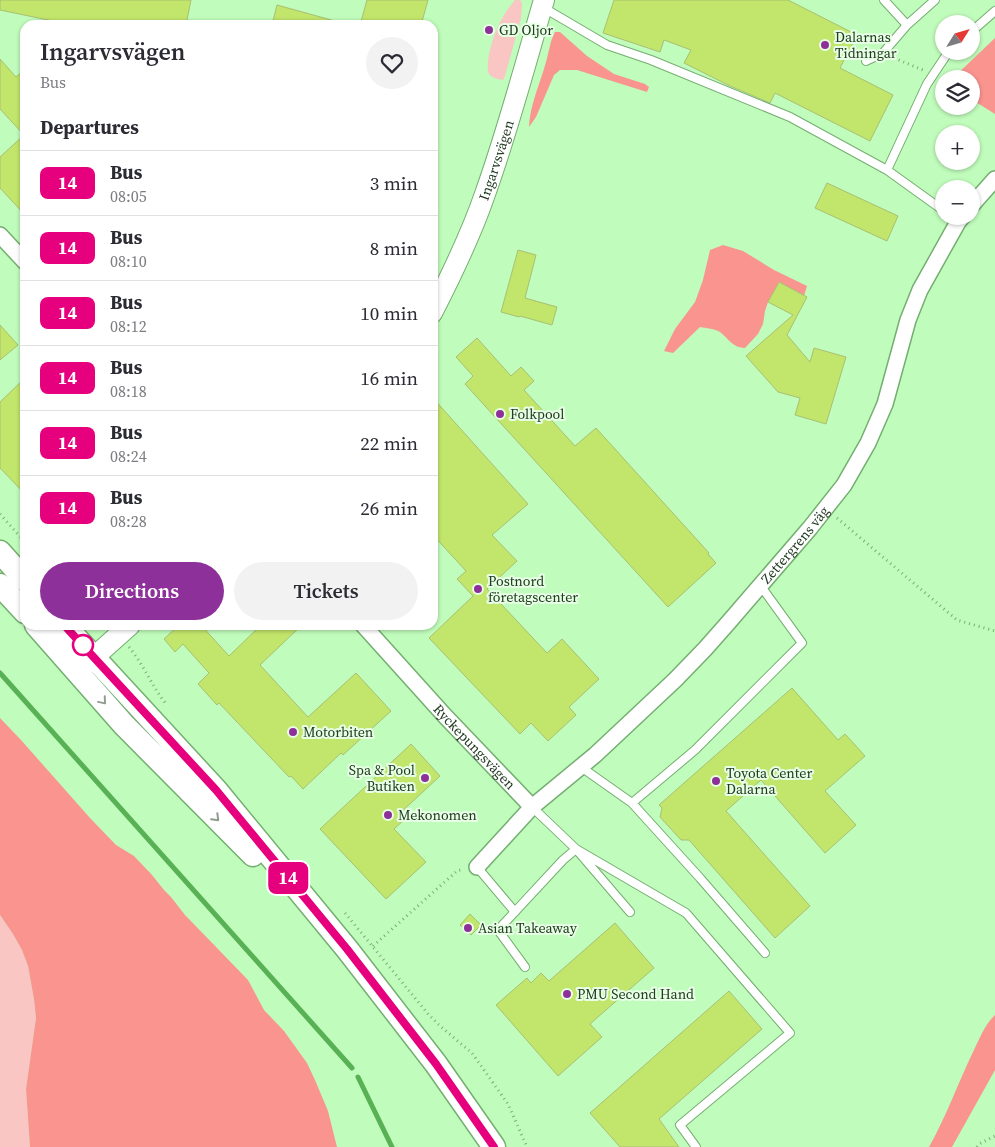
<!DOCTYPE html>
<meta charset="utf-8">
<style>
:root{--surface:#fff;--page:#f2f2f3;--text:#2b2b33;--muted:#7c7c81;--line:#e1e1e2;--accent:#8e309a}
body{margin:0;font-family:"Source Serif 4",serif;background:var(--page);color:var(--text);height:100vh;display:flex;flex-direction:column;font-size:19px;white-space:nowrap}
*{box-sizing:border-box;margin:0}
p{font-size:16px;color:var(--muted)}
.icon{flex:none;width:28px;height:28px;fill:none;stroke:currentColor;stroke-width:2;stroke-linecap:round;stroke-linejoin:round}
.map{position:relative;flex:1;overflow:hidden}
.side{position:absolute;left:20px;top:20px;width:418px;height:610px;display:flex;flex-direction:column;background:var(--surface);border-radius:15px;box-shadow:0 1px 4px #0004}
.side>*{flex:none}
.badge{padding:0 10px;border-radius:8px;font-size:18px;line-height:32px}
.needle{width:32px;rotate:53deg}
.buttons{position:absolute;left:935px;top:15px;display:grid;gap:10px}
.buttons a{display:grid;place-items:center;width:45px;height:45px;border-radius:50%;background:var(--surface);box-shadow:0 1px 4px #0004;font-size:25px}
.map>.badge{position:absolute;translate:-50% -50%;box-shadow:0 0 0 2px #fff}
h2{padding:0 20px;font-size:19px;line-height:45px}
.round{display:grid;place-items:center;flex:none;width:52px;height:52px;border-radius:26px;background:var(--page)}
.headline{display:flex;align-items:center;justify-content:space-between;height:85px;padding:0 20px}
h1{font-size:24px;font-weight:600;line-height:38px}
.button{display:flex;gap:10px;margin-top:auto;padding:10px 20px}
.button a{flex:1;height:58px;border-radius:30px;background:var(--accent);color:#fff;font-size:20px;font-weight:600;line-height:58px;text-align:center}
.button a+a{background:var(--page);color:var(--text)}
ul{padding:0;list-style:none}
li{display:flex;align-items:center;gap:15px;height:65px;padding:0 20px;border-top:1px solid var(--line)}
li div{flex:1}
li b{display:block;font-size:19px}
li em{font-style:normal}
li .badge{min-width:55px;font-weight:700;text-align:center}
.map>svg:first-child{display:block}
</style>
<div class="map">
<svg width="995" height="1147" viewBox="0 0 995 1147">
<rect width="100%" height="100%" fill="#c0fcbb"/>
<!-- green -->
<path fill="#f9c6c3" d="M515,0H520L522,3L521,18L505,76L503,80C497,79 491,78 488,72C486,50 500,16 515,0Z
M0,915L13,934L22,950L28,966L34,999L36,1018L26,1089L30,1147H0Z"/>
<!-- forest -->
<path fill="#f9948f" d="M555,32H560L587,56L614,74L645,84L649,87L647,92L577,70H560L554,75L536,117L529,127C530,104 540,84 546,62C549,52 550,41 555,32Z
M995,38V114L971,99V79H952Z
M723,245L743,251L774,270L807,286L804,296L779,282L768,302L765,311L763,324L758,334L745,348C733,348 729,339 720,332C715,329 706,328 700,327L673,353L664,351L675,329L695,302L703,280L710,250Z
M0,718L21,740L90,818L116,845L134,856L152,875L164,890L171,897L185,915L248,980L264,1010L284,1031L307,1063L315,1080L328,1111L337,1147H30L26,1089L36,1018L34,999L28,966L22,950L13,934L0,915Z
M995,1015V1070L952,1147H929C946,1117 958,1083 973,1052C979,1040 985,1024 995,1015Z"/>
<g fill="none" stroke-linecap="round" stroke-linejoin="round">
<!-- stream -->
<path stroke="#59b155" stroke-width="5" d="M0,673L352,1068
M358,1077L392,1147"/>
</g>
<!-- building -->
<path fill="#c2e56b" stroke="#a8c073" d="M0,0H191L186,25H72L0,10Z
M367,0H428L421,25H360Z
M614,0H788L857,35L840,68L893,95L870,141L775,93L770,103L730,86L684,63L691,50L664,40L660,52L603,33Z
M277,5L335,21L334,25H272Z
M0,59L16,77L25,69V215L0,188V157L24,135L0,109Z
M827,183L898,216L887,241L815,208Z
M518,250L536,255L525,298L557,307L552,325L520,316L519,317L501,312Z
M779,282L807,297L787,335L810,362L814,348L846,357L826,424L795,415L800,398L778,392L746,356L793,315L768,302Z
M0,325L18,345L0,360Z
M477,338L511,376L521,367L534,381L524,390L575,446L596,428L709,553L708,554L716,563L668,607L465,384L473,376L456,357Z
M25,378V494L0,468V402Z
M432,397L528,504L492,535L517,561L487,589L547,653L562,639L599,679L569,707L576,715L548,741L531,723L520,734L429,638L473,596L457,579L466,571L432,534Z
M179,625H201L229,656L261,625H302L260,665L308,717L356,673L391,711L343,755L341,753L303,789L291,776L289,777L219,703L217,705L198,684L209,673L183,644L175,652L164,639Z
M792,688L838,740L845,734L865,756L825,791L856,825L825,853L761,780L726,811L810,906L775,938L689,840H681L660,817L662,808L659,805Z
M411,744L440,776L398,815L404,820L394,829L426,862L386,899L320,829Z
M470,914L481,925L471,935L460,925Z
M615,923L654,968L590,1024L602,1037L558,1076L496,1005L527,978L531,983L541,973L549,981Z
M729,991L762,1029L659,1119L679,1147H620L590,1113Z"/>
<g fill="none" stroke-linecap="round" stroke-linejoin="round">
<!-- service casing -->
<g stroke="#74ae71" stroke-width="10">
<path id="service" d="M884,0L907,25L935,0
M544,8L607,45L651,60L790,117L887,170L944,211
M971,32L995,11
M866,61L883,53L907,25
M887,170L927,84L949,51
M581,767L632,803L700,878L765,953
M632,803L695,750L802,643L760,585
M532,807L576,849L630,912
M477,867L515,912
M525,967L498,930L563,860L576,849L686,913L790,1033L680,1125L696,1147"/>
</g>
<!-- minor casing -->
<g stroke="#74ae71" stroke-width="18">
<g id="minor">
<path d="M971,206L995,179"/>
<path d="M0,235L25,262"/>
<path id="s1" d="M363,625L445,716L532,807L477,867"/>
<path id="s2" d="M532,807L595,755L675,680L705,649L728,623L810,528L844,485L868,443L885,404L908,320L920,290L958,222L963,216"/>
</g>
</g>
<!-- tertiary casing -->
<g stroke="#74ae71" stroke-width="22">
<g id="tertiary">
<path id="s3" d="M432,313C452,274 471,235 485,194C508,130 525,65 544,0"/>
<path d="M83,667L130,625"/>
</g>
</g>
<!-- secondary casing -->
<g stroke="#74ae71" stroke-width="25">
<path id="secondary" d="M0,552L25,580
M0,585L25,612
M36,625L124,725L253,855
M64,625L216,790L347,949L436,1064L494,1147"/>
</g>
<!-- path -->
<path stroke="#7fac7c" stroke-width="3" stroke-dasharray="1 4" stroke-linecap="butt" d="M894,58L923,70
M0,514L25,542
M837,518L957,620L995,631
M129,647C144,665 152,687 167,705
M345,913L429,1015L440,1026L472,1053L508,1104L527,1147
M373,946L457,871L464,869
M977,1147L979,1144L995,1136"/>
<!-- service -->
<use href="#service" stroke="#fff" stroke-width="8"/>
<!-- minor -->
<use href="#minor" stroke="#fff" stroke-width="15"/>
<!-- tertiary -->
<use href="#tertiary" stroke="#fff" stroke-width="20"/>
<!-- secondary -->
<use href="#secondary" stroke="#fff" stroke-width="22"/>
</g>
<!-- one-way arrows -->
<defs><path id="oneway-chevron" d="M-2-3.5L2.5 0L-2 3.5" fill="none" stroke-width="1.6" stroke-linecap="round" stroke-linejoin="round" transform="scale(1.25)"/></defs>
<g stroke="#909c90">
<use href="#oneway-chevron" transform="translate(103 701) rotate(50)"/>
<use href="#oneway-chevron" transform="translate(216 818) rotate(45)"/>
</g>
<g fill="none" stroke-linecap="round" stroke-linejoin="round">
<!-- line casing -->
<g stroke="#fff" stroke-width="11">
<path id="line" d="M64,625L216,790L347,949L436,1064L494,1147"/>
</g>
<!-- line -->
<use href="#line" stroke="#e6007e" stroke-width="8"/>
</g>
<!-- markers -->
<g fill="#8e309a" stroke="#e7ffe5" stroke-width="2">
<circle cx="489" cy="30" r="5"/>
<circle cx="825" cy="45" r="5"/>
<circle cx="500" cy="414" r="5"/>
<circle cx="478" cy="589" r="5"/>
<circle cx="293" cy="732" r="5"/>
<circle cx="425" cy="778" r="5"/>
<circle cx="716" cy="781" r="5"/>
<circle cx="388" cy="815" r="5"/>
<circle cx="468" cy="928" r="5"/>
<circle cx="567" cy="994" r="5"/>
</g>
<circle fill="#fff" stroke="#e6007e" stroke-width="2.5" cx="83" cy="645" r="10"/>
<g text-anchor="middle" stroke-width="4" stroke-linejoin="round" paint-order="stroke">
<!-- poi labels -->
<g font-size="14" fill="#223a21" stroke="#e7ffe5" text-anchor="start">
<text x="499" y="35">GD Oljor</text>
<text x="835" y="42">Dalarnas<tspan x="835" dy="16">Tidningar</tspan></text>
<text x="510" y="419">Folkpool</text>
<text x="488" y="586">Postnord<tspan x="488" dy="16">företagscenter</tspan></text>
<text x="303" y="737">Motorbiten</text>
<text x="415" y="775" text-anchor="end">Spa &amp; Pool<tspan x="415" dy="16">Butiken</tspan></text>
<text x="726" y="778">Toyota Center<tspan x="726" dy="16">Dalarna</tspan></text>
<text x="398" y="820">Mekonomen</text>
<text x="478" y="933">Asian Takeaway</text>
<text x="577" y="999">PMU Second Hand</text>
</g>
<!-- street labels -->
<g font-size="14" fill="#223a21" stroke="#e7ffe5">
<text dy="5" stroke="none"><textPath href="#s3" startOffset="166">Ingarvsvägen</textPath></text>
<text dy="5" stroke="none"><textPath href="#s2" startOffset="372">Zettergrens väg</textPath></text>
<text dy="5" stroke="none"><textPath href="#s1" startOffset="165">Ryckepungsvägen</textPath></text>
</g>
</g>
</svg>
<div class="buttons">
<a><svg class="needle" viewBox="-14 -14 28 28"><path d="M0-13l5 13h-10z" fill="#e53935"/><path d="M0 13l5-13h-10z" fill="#7c7c81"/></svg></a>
<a><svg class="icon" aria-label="layers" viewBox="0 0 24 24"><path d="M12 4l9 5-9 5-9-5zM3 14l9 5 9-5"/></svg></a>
<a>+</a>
<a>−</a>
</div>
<b class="badge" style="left:288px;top:878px;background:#e6007e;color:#fff">14</b>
<section class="side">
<div class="headline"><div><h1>Ingarvsvägen</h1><p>Bus</p></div><a class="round"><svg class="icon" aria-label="heart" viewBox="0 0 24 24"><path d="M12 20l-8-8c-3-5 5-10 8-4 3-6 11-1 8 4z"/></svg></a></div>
<h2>Departures</h2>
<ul>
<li><span class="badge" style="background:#e6007e;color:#fff">14</span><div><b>Bus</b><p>08:05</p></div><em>3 min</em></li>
<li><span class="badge" style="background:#e6007e;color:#fff">14</span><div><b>Bus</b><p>08:10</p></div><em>8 min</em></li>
<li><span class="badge" style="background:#e6007e;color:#fff">14</span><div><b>Bus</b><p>08:12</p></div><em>10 min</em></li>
<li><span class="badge" style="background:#e6007e;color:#fff">14</span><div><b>Bus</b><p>08:18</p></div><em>16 min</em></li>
<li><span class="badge" style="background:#e6007e;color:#fff">14</span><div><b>Bus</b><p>08:24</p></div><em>22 min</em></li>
<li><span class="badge" style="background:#e6007e;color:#fff">14</span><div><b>Bus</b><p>08:28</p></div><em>26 min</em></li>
</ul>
<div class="button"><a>Directions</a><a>Tickets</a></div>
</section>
</div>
